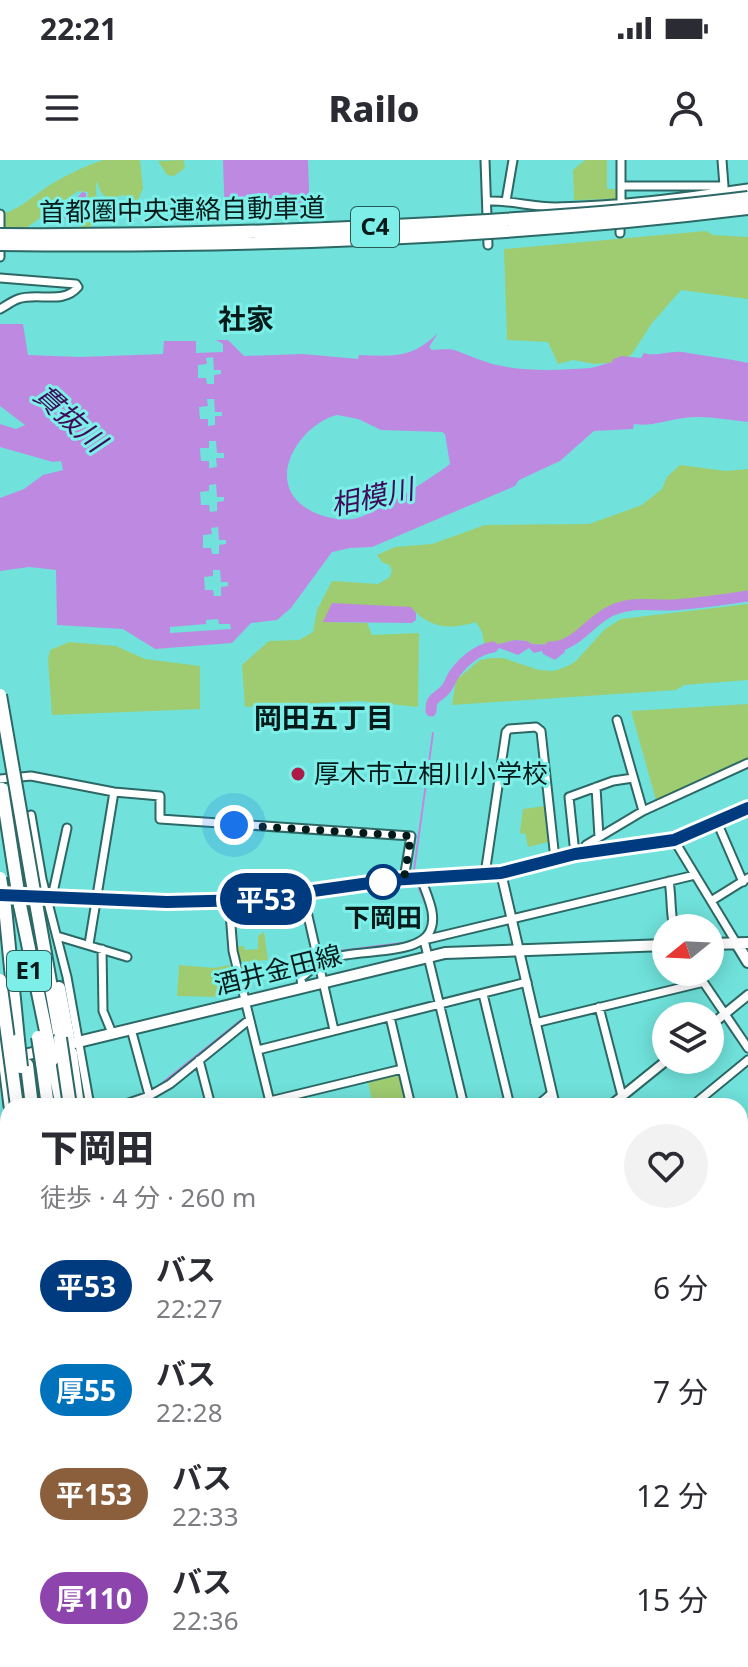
<!DOCTYPE html>
<html lang="ja">
<meta charset="utf-8">
<style>
:root{--surface:#fff;--page:#f2f2f3;--text:#2b2b33;--muted:#7c7c81}
body{margin:0;font-family:"Noto Sans","Noto Sans JP",sans-serif;background:var(--page);color:var(--text);height:100vh;display:flex;flex-direction:column;font-size:30px;white-space:nowrap}
*{box-sizing:border-box;margin:0}
p{font-size:26px;color:var(--muted)}
.icon{flex:none;width:44px;height:44px;fill:none;stroke:currentColor;stroke-width:2;stroke-linecap:round;stroke-linejoin:round}
.map{position:relative;flex:1;overflow:hidden}
.details{position:absolute;left:0px;top:938px;width:748px;height:570px;display:flex;flex-direction:column;background:var(--surface);border-radius:24px 24px 0 0;box-shadow:0 4px 20px #0003}
.details>*{flex:none}
.badge{padding:0 16px;border-radius:26px;font-size:28px;line-height:52px}
.needle{width:52px;rotate:252deg}
.controls{position:absolute;left:652px;top:754px;display:grid;gap:16px}
.controls a{display:grid;place-items:center;width:72px;height:72px;border-radius:50%;background:var(--surface);box-shadow:0 4px 20px #0003;font-size:40px}
.you{position:absolute;width:40px;height:40px;margin:-20px;border:6px solid #fff;border-radius:50%;background:#1a73e8;box-shadow:0 0 0 12px #1a73e833}
.map>.badge{position:absolute;translate:-50% -50%;box-shadow:0 0 0 4px #fff}
.round{display:grid;place-items:center;flex:none;width:84px;height:84px;border-radius:42px;background:var(--page)}
.headline{display:flex;align-items:center;justify-content:space-between;height:136px;padding:0 40px}
h1{font-size:38px;font-weight:800;line-height:60px}
ul{padding:0;list-style:none}
li{display:flex;align-items:center;gap:24px;height:104px;padding:0 40px}
li div{flex:1}
li b{display:block;font-size:30px}
li em{font-style:normal}
li .badge{min-width:88px;font-weight:700;text-align:center}
.status{display:flex;justify-content:space-between;align-items:center;height:56px;padding:0 40px;background:var(--surface);direction:ltr}
.status svg{height:22px;fill:currentColor}
header{display:flex;justify-content:space-between;align-items:center;height:104px;padding:0 40px;background:var(--surface);font-size:36px;font-weight:800}
.map>svg:first-child{display:block}
</style>
<div class="status"><b>22:21</b><svg viewBox="0 0 49 12"><path d="M0 12V9h3v3zM5 12V6h3v6zM10 12V3h3v9zM15 12V0h3v12zM26 1h20v11H26zM47 4h2v5h-2z"/></svg></div>
<header><svg class="icon" aria-label="menu" viewBox="0 0 24 24"><path d="M4 6h16M4 12h16M4 18h16"/></svg>Railo<svg class="icon" aria-label="person" viewBox="0 0 24 24"><circle cx="12" cy="8" r="4"/><path d="M4 21q1-7 8-7t8 7"/></svg></header>
<div class="map">
<svg width="748" height="1507" viewBox="0 0 748 1507">
<rect width="100%" height="100%" fill="#70e2db"/>
<!-- green -->
<path fill="#9fcc71" d="M103,0H140L143,28L138,40L135,41L123,35L110,39C100,35 100,30 97,21C93,34 106,67 82,69L80,64L86,60L88,32L78,31L26,68L0,67V55C17,50 30,39 44,29C61,17 83,7 103,0Z
M184,0L185,8L174,16L167,15L158,1Z
M585,0H607V29H618L617,39L574,40L573,10Z
M706,71L713,75L748,77V139L681,130L652,163L632,194L620,202L595,204L573,200L558,204L548,182L507,180L504,89Z
M680,305L726,311L748,309V434L666,444L641,443L614,453L587,475L580,471L571,475L560,485L532,484L527,481L515,480L485,488L482,472L476,462C450,470 430,469 411,447L324,462L367,463L372,475L419,473L418,547L360,541L277,545L271,550L258,546L245,547L242,505L269,481L299,480L313,472L317,450L332,421L378,424L390,417L392,410L389,405L382,402L377,395L395,387L432,384L485,365L589,364L642,345L662,329L667,317Z
M748,444V520L684,525L676,530L452,545L456,520L480,500L491,498H503L539,510L554,511L568,506L576,501L605,469L621,459Z
M69,482L116,486L145,499L200,506V549L52,555L48,500L50,490Z
M748,544V599L656,640L631,551Z
M545,646L548,682L528,687L525,673L521,674L520,672L523,649Z
M264,772L268,800L237,802L234,787L244,786L245,790L258,789V776Z
M179,805L214,808L230,805L220,837L177,836Z
M396,914L400,916L407,946H373L368,921Z
M8,1105V1201L0,1205V1110Z"/>
<!-- water -->
<path fill="#be8ae1" fill-rule="evenodd" d="M223,0H308L310,57L225,60Z
M82,32L86,33V42L73,59L49,58L48,56L73,43Z
M0,164H23L28,195L80,197L163,194L164,181H196V193L223,192V184L216,180H228L244,196L303,194L358,199L359,195C394,196 411,199 438,173L429,187L432,190C439,190 450,188 457,191C469,195 483,202 497,205C527,212 560,210 590,208C598,207 605,203 613,202L612,200L621,196L641,198L644,193C657,197 670,190 683,192C705,196 726,198 748,203V262C728,260 704,255 684,258C668,260 649,267 634,264L633,269L594,271L560,301L519,320L515,326L372,387L350,388L332,392L291,448L277,460L251,463L232,483L155,489L123,469L57,465L56,410L29,407L0,411V338L24,329L43,315L63,310L61,301L53,302L0,287V264L16,269L25,265L0,246ZM213,197L214,210H221V214L214,215V224H207L206,218H198V205L207,204L206,198ZM207,239H214L215,252H222V256H215V265L208,266V259H200L199,247L208,246ZM337,255L358,259L381,270L442,272L445,274L450,304C433,317 373,356 353,359C330,362 294,350 288,324C281,295 311,261 337,255ZM209,281H216L217,293H224V298H216L217,307L209,308V301H201L200,288H209ZM216,324L217,337H224V341L217,342V351L210,352L209,345H201L200,332L209,331V325ZM218,367L219,380H226V384L219,385V394H212L211,388H203V375L212,374L211,368ZM220,410L221,422H228V426L221,427V436H214L213,430H205L204,417L213,416V410ZM218,459L219,464H230L231,469L170,473V467L206,464V460Z
M332,443L411,447L416,453V460L412,463L323,462Z
M515,480L527,481L532,484L560,485L564,487L565,492L555,500L543,494L542,491L534,493L529,488L518,495C503,490 497,483 481,493L478,491L483,488Z"/>
<g fill="none" stroke-linecap="round" stroke-linejoin="round">
<!-- stream -->
<path stroke="#be8ae1" stroke-width="2" d="M414,710L433,573
M418,726L427,747
M324,796L338,791L410,782
M157,927L241,860
M107,946L143,934
M8,983V984
M0,1041L8,1025
M740,1452L748,1455"/>
<!-- river -->
<path stroke="#be8ae1" stroke-width="11" d="M550,487C577,487 590,459 613,450C634,441 652,446 674,445C699,443 723,440 748,436
M431,551C431,537 436,539 444,531C449,527 451,518 455,513C464,501 478,489 493,487
M740,1172L748,1165
M293,1507L300,1500
M423,1507L427,1500"/>
<!-- minor casing -->
<g stroke="#2c6865" stroke-width="11">
<path id="minor" d="M485,0L488,85
M622,26H724L722,0
M487,41C510,40 532,47 555,47C619,46 685,37 748,28
M506,41L513,0
M621,46V0
M0,54V97
M620,73V58
M0,118L76,124L78,127C63,145 38,132 18,139C12,141 6,146 0,149
M617,560L643,651
M0,619L31,616L114,632L160,636V659L411,676L404,719
M596,627L599,677
M31,655L42,719L67,817L90,946
M717,662L743,722
M674,680L737,784
M586,692V685L643,651L748,603
M575,694L569,637L613,621L633,618
M485,714L506,572L509,569L536,567L541,571L555,699
M669,721C672,738 670,752 674,768
M303,734L334,870
M52,737L67,668
M229,740L233,791L271,946
M711,741L748,718
M57,776L127,797
M89,784L114,632
M102,789L103,851L112,873
M302,827L301,818C310,810 320,802 332,798C356,789 419,796 430,771C438,755 426,734 421,718
M483,834L510,946
M599,847L622,936
M390,857L411,946
M535,863L700,823H704L748,888
M131,869L152,946
M0,882L8,946
M258,890L527,822
M199,900L211,946
M270,941L402,909
M120,946L149,936L170,924L249,860
M464,946L424,780L695,715
M537,946L551,934
M692,946L748,900
M0,1052L8,1033
M740,1206L748,1198
M0,1257L8,1260
M740,1262L748,1259
M740,1377L748,1374
M0,1380L8,1379
M0,1455L8,1485
M740,1492L748,1489
M0,1495L8,1485
M12,1500L13,1507
M501,1500L504,1507
M566,1500L569,1507
M689,1500L690,1507
M719,1500H720
M450,1507L455,1500"/>
</g>
<!-- tertiary casing -->
<g stroke="#2c6865" stroke-width="12">
<path id="tertiary" d="M501,713L555,946
M1,735L167,742L250,740L404,719L501,713L575,694L674,680L748,648
M710,866L748,835
M610,946L667,900
M153,1500L154,1507
M432,1500L435,1507
M169,1507L179,1500
M268,1507L275,1500
M322,1507L330,1500
M389,1507L392,1500"/>
</g>
<!-- secondary casing -->
<g stroke="#2c6865" stroke-width="14">
<path id="secondary" d="M710,784L748,783
M737,784L748,802
M0,901L445,793L666,785"/>
</g>
<!-- trunk casing -->
<g stroke="#2c6865" stroke-width="15">
<path id="trunk" d="M740,983L748,976
M61,1507L71,1500
M74,1507L83,1500"/>
</g>
<!-- motorway casing -->
<g stroke="#2c6865" stroke-width="16">
<path id="motorway" d="M36,743L60,878
M20,745L47,876
M5,747L18,880
M59,828L68,876
M71,893L78,946
M52,900L62,946
M42,903L48,946
M27,905L32,946
M0,1089L8,1086
M0,1105L8,1100
M0,1211L8,1208
M0,1224L8,1222
M0,1242L8,1245
M98,1500L99,1507
M112,1500L113,1507
M127,1500L128,1507
M696,1500L698,1507
M711,1500L712,1507"/>
</g>
<!-- minor -->
<use href="#minor" stroke="#fff" stroke-width="7"/>
<!-- tertiary -->
<use href="#tertiary" stroke="#fff" stroke-width="8"/>
<!-- secondary -->
<use href="#secondary" stroke="#fff" stroke-width="10"/>
<!-- trunk -->
<use href="#trunk" stroke="#fff" stroke-width="11"/>
<!-- motorway -->
<use href="#motorway" stroke="#fff" stroke-width="12"/>
<!-- motorway-bridge casing -->
<g stroke="#2c6865" stroke-width="16" stroke-linecap="butt">
<path id="motorway-bridge" d="M0,75C138,76 276,72 414,65C526,59 637,52 748,38
M0,84C247,87 503,78 748,48
M0,535L36,743
M2,629L20,745
M0,718L5,747
M0,820L17,946
M47,876L52,900
M38,877L42,903
M60,878L70,946
M18,880L21,907"/>
</g>
<!-- motorway-bridge -->
<use href="#motorway-bridge" stroke="#fff" stroke-width="12"/>
</g>
<g fill="none" stroke-linecap="round" stroke-linejoin="round">
<!-- line casing -->
<g stroke="#fff" stroke-width="18">
<path id="line" d="M0,735L167,742L250,740L391,720L501,713L575,694L674,680L748,648"/>
</g>
<!-- line -->
<use href="#line" stroke="#003b80" stroke-width="12"/>
<!-- walk -->
<path stroke="#021a19" stroke-width="8" stroke-dasharray="0 14.4" d="M234,665L411,676L404,719L383,722"/>
</g>
<!-- markers -->
<circle fill="#ae1b48" stroke="#7eefe8" stroke-width="3" cx="298" cy="614" r="8"/>
<circle fill="#fff" stroke="#003b80" stroke-width="4" cx="383" cy="722" r="16"/>
<g text-anchor="middle" stroke-width="6" stroke-linejoin="round" paint-order="stroke">
<!-- shield labels -->
<g fill="#7eefe8" stroke="#275a57" stroke-width="2">
<rect x="351" y="47" width="48" height="40" rx="6"/>
<rect x="7" y="791" width="44" height="40" rx="6"/>
</g>
<g font-size="24" font-weight="bold" fill="#021a19">
<text x="375" y="75">C4</text>
<text x="29" y="819">E1</text>
</g>
<!-- street labels -->
<g font-size="26" fill="#021a19" stroke="#7eefe8">
<text transform="translate(182 50) rotate(-1)" y="9">首都圏中央連絡自動車道</text>
<text transform="translate(278 810) rotate(-14)" y="9">酒井金田線</text>
</g>
<!-- poi labels -->
<g font-size="26" fill="#021a19" stroke="#7eefe8" text-anchor="start">
<text x="314" y="623">厚木市立相川小学校</text>
</g>
<!-- stop labels -->
<g font-size="26" font-weight="bold" fill="#021a19" stroke="#7eefe8">
<text x="383" y="767">下岡田</text>
</g>
<!-- neighbourhood labels -->
<g font-size="28" font-weight="bold" fill="#021a19" stroke="#7eefe8">
<text x="246" y="169">社家</text>
<text x="324" y="568">岡田五丁目</text>
</g>
<!-- water labels -->
<g font-size="28" font-style="italic" fill="#3f0a59" stroke="#7eefe8">
<text transform="translate(70 258) rotate(42)" y="10">貫抜川</text>
<text transform="translate(372 337) rotate(-12)" y="10">相模川</text>
</g>
</g>
</svg>
<div class="controls">
<a><svg class="needle" viewBox="-14 -14 28 28"><path d="M0-13l5 13h-10z" fill="#e53935"/><path d="M0 13l5-13h-10z" fill="#7c7c81"/></svg></a>
<a><svg class="icon" aria-label="layers" viewBox="0 0 24 24"><path d="M12 4l9 5-9 5-9-5zM3 14l9 5 9-5"/></svg></a>
</div>
<div class="you" style="left:234px;top:665px"></div>
<b class="badge" style="left:266px;top:739px;background:#003b80;color:#fff">平53</b>
<section class="details">
<div class="headline"><div><h1>下岡田</h1><p>徒歩 · 4 分 · 260 m</p></div><a class="round"><svg class="icon" aria-label="heart" viewBox="0 0 24 24"><path d="M12 20l-8-8c-3-5 5-10 8-4 3-6 11-1 8 4z"/></svg></a></div>
<ul>
<li><span class="badge" style="background:#003b80;color:#fff">平53</span><div><b>バス</b><p>22:27</p></div><em>6 分</em></li>
<li><span class="badge" style="background:#0072bc;color:#fff">厚55</span><div><b>バス</b><p>22:28</p></div><em>7 分</em></li>
<li><span class="badge" style="background:#8b5e3c;color:#fff">平153</span><div><b>バス</b><p>22:33</p></div><em>12 分</em></li>
<li><span class="badge" style="background:#8e44ad;color:#fff">厚110</span><div><b>バス</b><p>22:36</p></div><em>15 分</em></li>
</ul>
</section>
</div>
